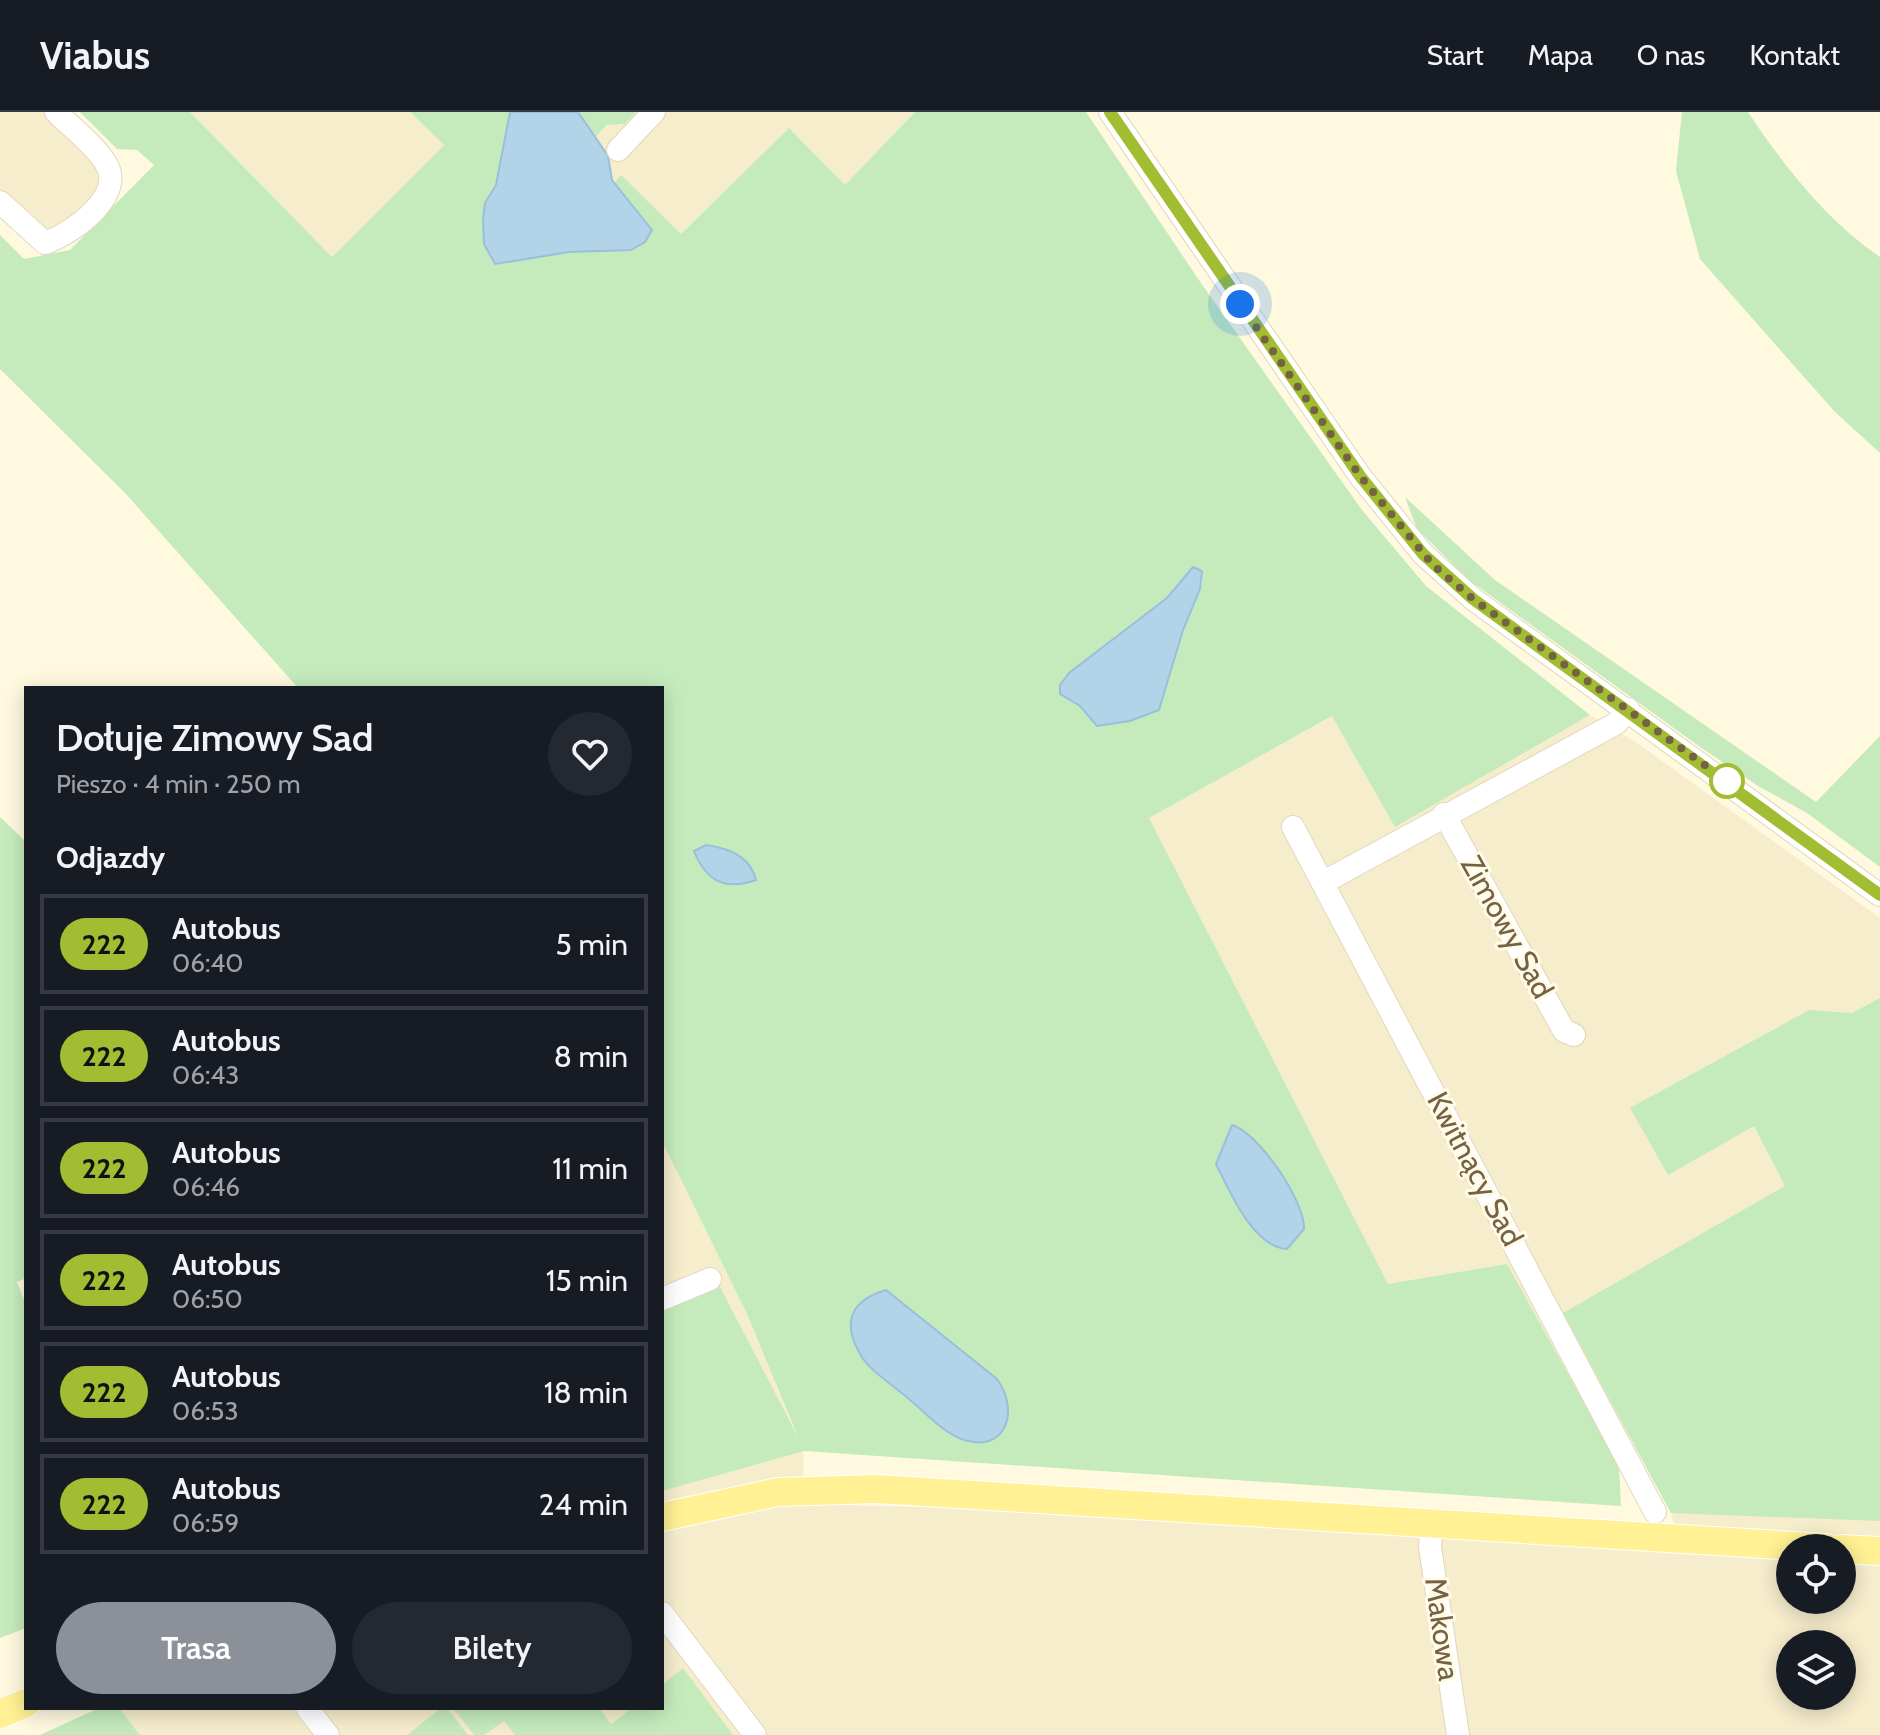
<!DOCTYPE html>
<html lang="pl">
<meta charset="utf-8">
<style>
:root{--surface:#171b24;--page:#242831;--text:#f1f3f6;--muted:#9ea1a6;--line:#363941;--accent:#8c9099}
body{margin:0;font-family:Cabin,sans-serif;background:var(--page);color:var(--text);height:100vh;display:flex;flex-direction:column;font-size:30px;white-space:nowrap}
*{box-sizing:border-box;margin:0}
p{font-size:26px;color:var(--muted)}
.icon{flex:none;width:44px;height:44px;fill:none;stroke:currentColor;stroke-width:2;stroke-linecap:round;stroke-linejoin:round}
.map{position:relative;flex:1;overflow:hidden}
.sheet{position:absolute;left:24px;top:574px;width:640px;height:1024px;display:flex;flex-direction:column;background:var(--surface);border-radius:0px;box-shadow:0 4px 20px #0003}
.sheet>*{flex:none}
.badge{padding:0 16px;border-radius:26px;font-size:28px;line-height:52px}
.buttons{position:absolute;left:1776px;top:1422px;display:grid;gap:16px}
.buttons a{display:grid;place-items:center;width:80px;height:80px;border-radius:50%;background:var(--surface);box-shadow:0 4px 20px #0003;font-size:40px}
.you{position:absolute;width:40px;height:40px;margin:-20px;border:6px solid #fff;border-radius:50%;background:#1a73e8;box-shadow:0 0 0 12px #1a73e833}
.map>.badge{position:absolute;translate:-50% -50%;box-shadow:0 0 0 4px #fff}
h2{padding:0 32px;font-size:30px;line-height:72px}
.round{display:grid;place-items:center;flex:none;width:84px;height:84px;border-radius:42px;background:var(--page)}
.headline{display:flex;align-items:center;justify-content:space-between;height:136px;padding:0 32px}
h1{font-size:38px;font-weight:600;line-height:60px}
.button{display:flex;gap:16px;margin-top:auto;padding:16px 32px}
.button a{flex:1;height:92px;border-radius:48px;background:var(--accent);color:#fff;font-size:32px;font-weight:600;line-height:92px;text-align:center}
.button a+a{background:var(--page);color:var(--text)}
ul{padding:0;list-style:none}
li{display:flex;align-items:center;gap:24px;height:100px;margin:0 16px 12px;padding:0 16px;border:4px solid var(--line);border-radius:0px}
li div{flex:1}
li b{display:block;font-size:30px}
li em{font-style:normal}
li .badge{min-width:88px;font-weight:700;text-align:center}
header{display:flex;align-items:center;gap:48px;box-sizing:border-box;height:112px;padding:0 40px;background:var(--surface);border-bottom:2px solid var(--line)}
header strong{font-size:38px}
nav{display:flex;gap:44px;margin-inline-start:auto;font-size:28px}
.map>svg:first-child{display:block}
</style>
<header>
<strong>Viabus</strong>
<nav><a>Start</a><a>Mapa</a><a>O nas</a><a>Kontakt</a></nav>
</header>
<div class="map">
<svg width="1880" height="1623" viewBox="0 0 1880 1623">
<rect width="100%" height="100%" fill="#fef9df"/>
<!-- residential -->
<path fill="#f6edcd" fill-rule="evenodd" d="M0,0H47L102,54V73L55,121L37,119L0,84Z
M190,0H410L444,33L332,145Z
M636,0H915L845,73L789,16L681,122L621,64L611,73L578,43L608,13L625,12Z
M1590,603L1637,631L1880,806V1623H140L119,1596H662V1029L746,1200L803,1339L804,1392L1049,1398L1679,1430L1671,1401L1630,1326L1608,1335L1388,1173L1148,705L1333,604L1396,714ZM1790,1436H1842V1488H1790ZM1790,1532H1842V1584H1790Z"/>
<!-- green -->
<path fill="#c5ebbd" d="M80,0H190L332,145L444,33L410,0H636L625,12L607,13L579,43L612,73L621,63L681,122L789,16L845,73L915,0H1086L1203,174L1362,398L1426,474L1590,603L1395,715L1332,604L1149,706L1388,1172L1507,1152L1619,1354L1621,1394L804,1339L662,1379V1197L719,1173L798,1325L746,1200L662,1029V576H298L126,382L0,257V123L24,147L70,138L154,53L137,38L117,37Z
M1682,0H1748C1783,53 1827,109 1880,145V341L1835,300L1700,147L1676,59Z
M1405,385L1495,468L1816,690L1880,624V755L1807,701L1758,674L1700,635L1469,468L1417,417Z
M0,705L26,730V1166L17,1170L26,1193V1516L0,1526Z
M1880,886V1409L1671,1401L1563,1201L1785,1074L1754,1014L1668,1063L1630,996L1809,898L1852,901Z
M683,1556L733,1623H515L504,1609L484,1623H474L453,1596H599L611,1612L632,1596H662V1573Z
M99,1596H119L140,1623H40Z
M441,1596H447L468,1623H407Z"/>
<!-- water -->
<path fill="#b3d3e8" stroke="#98c0da" stroke-width="2" d="M510,0H578L608,44L612,68L652,118L645,130L631,138L569,140L495,152L484,132L483,108L485,91L496,73Z
M1193,455L1202,459L1200,477L1183,518L1159,598L1130,609L1097,614L1080,594L1060,582V573L1069,561L1167,486Z
M706,733C728,736 751,745 756,768C725,779 706,769 694,739Z
M1232,1013C1259,1021 1305,1089 1304,1117L1287,1137C1253,1135 1230,1080 1216,1052Z
M886,1178L997,1267C1020,1299 1006,1341 964,1328C943,1321 926,1301 910,1288C895,1274 870,1260 860,1242C841,1209 852,1188 886,1178Z"/>
<g fill="none" stroke-linecap="round" stroke-linejoin="round">
<!-- minor casing -->
<g stroke="#e2d6bb" stroke-width="24">
<path id="minor" d="M1110,0L1360,364L1423,442L1473,487L1880,783
M618,38L654,0
M0,90L45,131C72,122 128,82 105,50C93,31 72,16 56,0
M1444,702L1564,919L1574,923
M1293,715L1655,1400
M1324,770L1617,611L1628,597
M662,1187L710,1167
M1432,1411L1430,1435L1458,1623
M662,1501L755,1623
M307,1596L328,1623"/>
</g>
<!-- major casing -->
<g stroke="#fff" stroke-width="30">
<path id="major" d="M662,1405L778,1380L877,1377L1827,1436
M1842,1437L1880,1439
M0,1602L26,1591"/>
</g>
<!-- minor -->
<use href="#minor" stroke="#fff" stroke-width="22"/>
<!-- major -->
<use href="#major" stroke="#fff194" stroke-width="28"/>
</g>
<g fill="none" stroke-linecap="round" stroke-linejoin="round">
<!-- line casing -->
<g stroke="#fff" stroke-width="18">
<path id="line" d="M1110,0L1360,364L1423,442L1473,487L1880,783"/>
</g>
<!-- line -->
<use href="#line" stroke="#a2bd31" stroke-width="12"/>
<!-- walk -->
<path stroke="#756245" stroke-width="8" stroke-dasharray="0 14.4" d="M1240,192L1360,364L1433,453L1473,487L1727,669"/>
</g>
<!-- markers -->
<circle fill="#fff" stroke="#a2bd31" stroke-width="4" cx="1727" cy="669" r="16"/>
<g text-anchor="middle" stroke-width="6" stroke-linejoin="round" paint-order="stroke">
<!-- street labels -->
<g font-size="30" fill="#756245" stroke="#fffbe6">
<text transform="translate(1507 815) rotate(61)" y="10">Zimowy Sad</text>
<text transform="translate(1475 1057) rotate(62)" y="10">Kwitnący Sad</text>
<text transform="translate(1442 1517) rotate(82)" y="10">Makowa</text>
</g>
</g>
</svg>
<div class="buttons">
<a><svg class="icon" aria-label="locate" viewBox="0 0 24 24"><circle cx="12" cy="12" r="6"/><path d="M12 2v4M12 18v4M2 12h4M18 12h4"/></svg></a>
<a><svg class="icon" aria-label="layers" viewBox="0 0 24 24"><path d="M12 4l9 5-9 5-9-5zM3 14l9 5 9-5"/></svg></a>
</div>
<div class="you" style="left:1240px;top:192px"></div>
<section class="sheet">
<div class="headline"><div><h1>Dołuje Zimowy Sad</h1><p>Pieszo · 4 min · 250 m</p></div><a class="round"><svg class="icon" aria-label="heart" viewBox="0 0 24 24"><path d="M12 20l-8-8c-3-5 5-10 8-4 3-6 11-1 8 4z"/></svg></a></div>
<h2>Odjazdy</h2>
<ul>
<li><span class="badge" style="background:#a2bd31;color:#111">222</span><div><b>Autobus</b><p>06:40</p></div><em>5 min</em></li>
<li><span class="badge" style="background:#a2bd31;color:#111">222</span><div><b>Autobus</b><p>06:43</p></div><em>8 min</em></li>
<li><span class="badge" style="background:#a2bd31;color:#111">222</span><div><b>Autobus</b><p>06:46</p></div><em>11 min</em></li>
<li><span class="badge" style="background:#a2bd31;color:#111">222</span><div><b>Autobus</b><p>06:50</p></div><em>15 min</em></li>
<li><span class="badge" style="background:#a2bd31;color:#111">222</span><div><b>Autobus</b><p>06:53</p></div><em>18 min</em></li>
<li><span class="badge" style="background:#a2bd31;color:#111">222</span><div><b>Autobus</b><p>06:59</p></div><em>24 min</em></li>
</ul>
<div class="button"><a>Trasa</a><a>Bilety</a></div>
</section>
</div>
